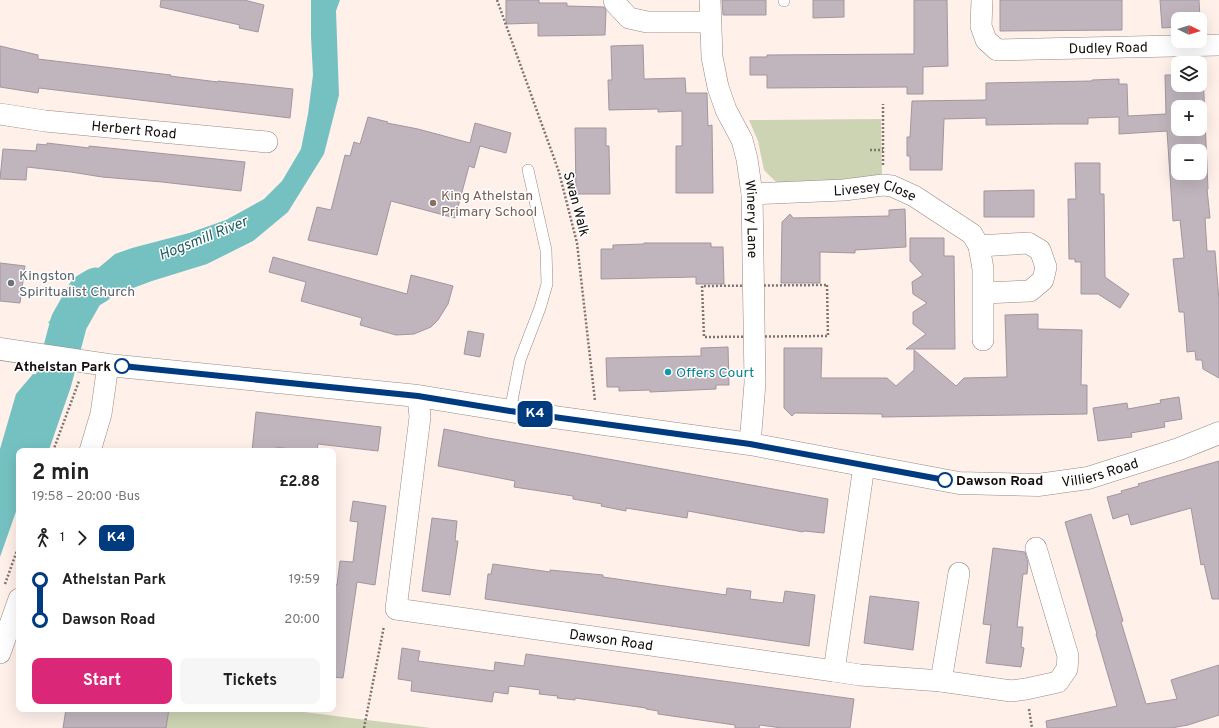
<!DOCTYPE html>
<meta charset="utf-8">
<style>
:root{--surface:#fff;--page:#f6f6f6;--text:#222;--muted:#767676;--accent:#db2777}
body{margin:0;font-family:Overpass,sans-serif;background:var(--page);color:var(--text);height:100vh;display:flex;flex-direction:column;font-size:15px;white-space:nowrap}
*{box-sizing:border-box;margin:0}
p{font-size:13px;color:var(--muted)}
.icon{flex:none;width:22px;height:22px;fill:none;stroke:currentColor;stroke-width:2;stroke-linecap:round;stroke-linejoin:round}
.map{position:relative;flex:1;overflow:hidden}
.details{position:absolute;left:16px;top:448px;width:320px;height:264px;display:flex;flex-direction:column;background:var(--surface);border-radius:8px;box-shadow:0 4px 16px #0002}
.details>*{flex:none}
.badge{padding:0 8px;border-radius:6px;font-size:14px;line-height:26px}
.needle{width:26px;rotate:95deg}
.controls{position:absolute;left:1171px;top:12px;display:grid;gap:8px}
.controls a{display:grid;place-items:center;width:36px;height:36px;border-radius:8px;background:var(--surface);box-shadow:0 4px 16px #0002;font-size:20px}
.map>.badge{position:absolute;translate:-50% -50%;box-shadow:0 0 0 2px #fff}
.legs{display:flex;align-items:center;gap:6px;height:44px;padding:0 16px;font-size:13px}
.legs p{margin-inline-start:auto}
.overview{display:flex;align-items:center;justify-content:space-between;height:68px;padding:0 16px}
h1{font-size:22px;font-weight:700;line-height:30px}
.action{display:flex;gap:8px;margin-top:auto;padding:8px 16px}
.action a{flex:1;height:46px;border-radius:8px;background:var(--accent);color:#fff;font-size:16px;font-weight:700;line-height:46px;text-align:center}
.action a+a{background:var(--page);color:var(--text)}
ul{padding:0 16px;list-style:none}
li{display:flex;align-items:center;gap:14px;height:40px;font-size:15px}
li i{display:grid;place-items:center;width:6px;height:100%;margin:0 5px;background:currentColor}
li i::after{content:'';width:10px;height:10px;margin:-5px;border:3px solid;border-radius:50%;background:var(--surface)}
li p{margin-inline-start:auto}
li:first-child i{background:linear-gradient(#0000 50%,currentColor 0)}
li:last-child i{background:linear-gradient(currentColor 50%,#0000 0)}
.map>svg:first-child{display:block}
</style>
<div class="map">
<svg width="1219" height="728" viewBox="0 0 1219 728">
<rect width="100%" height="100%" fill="#fff0ea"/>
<!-- green -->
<path fill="#ccd4b3" d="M881,119L882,177L778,184L764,170L758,141L749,120Z
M169,709H280L431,728H166Z"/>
<!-- water -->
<path fill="#75c1c1" d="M311,0H340L336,11L339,95L324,154L288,212L253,241L207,264L152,281L101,300L71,325L48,323L77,286L115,254L132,248L189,233L226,220L264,199L282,181L301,149L308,114L313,75L311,37Z
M33,374L64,377L38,451H19V503L0,557V449L16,394Z"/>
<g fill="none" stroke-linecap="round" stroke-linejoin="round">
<!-- river -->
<path stroke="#75c1c1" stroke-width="37" d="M29,451L53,382L69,322L86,292L96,286"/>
</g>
<!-- building -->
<path fill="#c0b5bd" stroke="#a2969f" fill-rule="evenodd" d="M161,0H244L264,5L258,32L239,28L240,25L160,7Z
M506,0H539V3H567V6L604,7L606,11L605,35L538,36V23L506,24Z
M722,0H766V15H723Z
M813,0H844V17L813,18Z
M914,0H947L948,66L923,67V94H907V87L767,88V75H750V57H767V55L914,54Z
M1000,0H1122V30L1000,31Z
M1160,0H1199L1200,19H1178V27L1162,28Z
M643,45L644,79L685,78L686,93H707L708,126L712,125L713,193H676V146H682V111L658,112V109L609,110L608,80H612L611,46Z
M0,46L38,55V59L171,75L170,76L218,82V81L293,89L290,118L39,88L38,93L0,87Z
M1200,74H1203L1208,189H1207L1210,218H1205L1207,251H1215L1219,300V378L1203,369L1202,360H1196L1195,351L1187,352L1184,312H1179L1173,259L1184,258L1180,220L1173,221L1167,131L1119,134V117L1088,118V124H1054L986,125V118L944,119L942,170H910V156H907V137H910L912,101L986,100V83L1092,81V80L1119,79V84H1127L1128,116L1166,114L1165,75H1178V85H1200ZM1178,107H1200V129H1178ZM1178,151H1200V173H1178Z
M368,117L388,122L387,123L418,129L470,143L475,123L511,133L506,153L480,146L474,168L469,166L455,218L391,201L377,255L308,240L317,207L331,210L345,155L350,156L354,142L360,144Z
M575,128H606V146H609L610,194H576Z
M47,143L89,148V146L245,162L241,191L162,182L102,177L71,172L27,167L26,180L0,179L3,149L36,151L37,144L47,145Z
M1075,163H1100V194H1104L1105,277L1129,294L1120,308L1098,294H1081V262H1075V259H1069L1068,199H1076Z
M1034,190V217H984V191Z
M905,209L906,247L855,250V253L820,252V283H781L782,222L790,214L793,218L889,216V210Z
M910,238H944V256H954L955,349H906L926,334L913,324V312L927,303L913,294L912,282L923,275L910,261Z
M644,243H711V247H723L724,284H696V277L601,279V249H613V245L644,244Z
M273,257L407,294L411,275L453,286L448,304L438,320L431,327L414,334L396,335L360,325L362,318L301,301L306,282L269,272Z
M0,263L25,266L20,303L0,301Z
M1038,314V329L1082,330L1081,385H1087V414L882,417V414L795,413L792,416L784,408V348H822L821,378H887L896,386L914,370V350L956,386L964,378L1007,377L1005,315Z
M468,331L484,334L480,357L464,354Z
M728,347L729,385H716V389L650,392V390L619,391V387H607L606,358L701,356V348Z
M1179,397L1182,419L1164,422L1165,427L1131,433L1132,437L1098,441L1093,408L1127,403L1128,409L1161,403L1160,400Z
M256,412L381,427L378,451L318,444L317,451H306L276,447V451H252Z
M444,429L488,438L575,453L828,499L824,533L804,531L803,532L688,511L687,518L626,508V511L601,506L602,504L573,499V496L514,487L515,481L438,466Z
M1219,461V599H1212L1204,564L1201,565L1191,508L1131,525L1128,514L1113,519L1107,497L1122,493L1121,491L1139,486L1138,484Z
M353,501L386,506L375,585L357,582L343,678L333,677V584L337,585L340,561L353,562L358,522L350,521Z
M1091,514L1123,621L1121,622L1146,704L1177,699L1171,680L1219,665V715L1188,725L1171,728H1047L1046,721L1117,706L1096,634H1097L1065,522Z
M432,518L457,521L455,541H458L450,595L422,591Z
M993,548L1025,552L1028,563L1027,574H1023L1017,627H1023L1021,647L1024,648L1021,667L986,663L991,625L983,624Z
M493,564L550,572V570L603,575V577L726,595L727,588L751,591L750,599L783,603L785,591L815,595L809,646L485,599L488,574H491Z
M870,596L919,602L913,650L864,643Z
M402,648L420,651L418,661L494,671L495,662L524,666L526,654L854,699L850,728H782L760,725L759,728H735V725L658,714V711L646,709V708L575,698V700L557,698L558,696L539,694L540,690L509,686L508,694L494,692L492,702L411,691L412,681L398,679Z
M66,709H169L166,728H63Z"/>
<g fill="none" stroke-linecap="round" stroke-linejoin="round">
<!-- service casing -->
<g stroke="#968983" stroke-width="12">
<path id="service" d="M784,0V1
M510,411L520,360L540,308L547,284L546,250L528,170"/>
</g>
<!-- minor casing -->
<g stroke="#968983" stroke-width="22">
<g id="minor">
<path d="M614,0L615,3L629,18L647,22H709"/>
<path id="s1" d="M710,0L712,57L718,87L726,110L742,140L747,159L752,194L755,383L750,444"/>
<path id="s2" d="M982,0L981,26L986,40L997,50L1219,45"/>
<path id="s3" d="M0,114L45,121L267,142"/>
<path id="s4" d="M752,194L844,190L883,185L892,186L914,196L972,234L979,246L983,269V340"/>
<path d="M979,246L1028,243L1040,250L1046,267L1043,280L1030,291L984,293"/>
<path id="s5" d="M418,396L420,417L396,609L834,671L864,466"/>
<path d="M90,451L101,414L108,365"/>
<path d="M0,653L19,599"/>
<path d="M834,671L860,675L941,681L1011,691L1026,689L1058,682L1067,669L1068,656L1036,548"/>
<path d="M941,681L959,573"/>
</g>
</g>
<!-- tertiary casing -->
<g stroke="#968983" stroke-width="23">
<g id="tertiary">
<path id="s6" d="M0,349L108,365L418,396L510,411L750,444L959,483L1038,485L1088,478L1179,449L1219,433"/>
</g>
</g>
<!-- path -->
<path stroke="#7d7470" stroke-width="2.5" stroke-dasharray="2 2" stroke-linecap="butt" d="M497,0L559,172L577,243L595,401
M870,150H883
M883,165V104
M827,285L828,336L704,337L702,286Z
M53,451L79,381
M5,584L19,545
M1029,709L1032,728
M364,728L384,626"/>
<!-- service -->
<use href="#service" stroke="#fff" stroke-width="11"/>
<!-- minor -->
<use href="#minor" stroke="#fff" stroke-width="21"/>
<!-- tertiary -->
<use href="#tertiary" stroke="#fff" stroke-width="22"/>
</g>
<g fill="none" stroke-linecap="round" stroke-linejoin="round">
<!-- line-1 casing -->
<g stroke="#fff" stroke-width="9">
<path id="line-1" d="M122,366L418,396L510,411L750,444L945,480"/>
</g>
<!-- line-1 -->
<use href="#line-1" stroke="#003b80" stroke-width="6"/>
</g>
<!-- markers -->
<circle fill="#8d6e63" stroke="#fff" stroke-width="1.5" cx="433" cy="203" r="4"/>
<circle fill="#6b7280" stroke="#fff" stroke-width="1.5" cx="11" cy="283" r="4"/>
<g fill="#fff" stroke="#003b80" stroke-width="2">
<circle cx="122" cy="366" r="7"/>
<circle cx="945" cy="480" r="7"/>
</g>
<circle fill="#0f9aa8" stroke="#fff" stroke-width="1.5" cx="668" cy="372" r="4"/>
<g text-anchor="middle" stroke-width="3" stroke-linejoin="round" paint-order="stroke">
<!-- street labels -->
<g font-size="14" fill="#120d0b" stroke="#fff">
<text dy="5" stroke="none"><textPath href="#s2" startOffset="167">Dudley Road</textPath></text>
<text dy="5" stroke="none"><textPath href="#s3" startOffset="135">Herbert Road</textPath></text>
<text dy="5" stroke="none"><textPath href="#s4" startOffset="124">Livesey Close</textPath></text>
<text transform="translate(577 204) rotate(75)" y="5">Swan Walk</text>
<text dy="5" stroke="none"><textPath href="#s1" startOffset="226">Winery Lane</textPath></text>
<text dy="5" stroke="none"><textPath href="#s6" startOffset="1111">Villiers Road</textPath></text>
<text dy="5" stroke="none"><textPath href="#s5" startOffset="432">Dawson Road</textPath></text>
</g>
<!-- education labels -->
<g font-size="14" fill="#785e54" stroke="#fff" text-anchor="start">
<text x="441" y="200">King Athelstan<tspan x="441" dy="16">Primary School</tspan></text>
</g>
<!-- worship labels -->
<g font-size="14" fill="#5b616d" stroke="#fff" text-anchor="start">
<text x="19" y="280">Kingston<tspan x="19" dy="16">Spiritualist Church</tspan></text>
</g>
<!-- stop labels -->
<g font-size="14" font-weight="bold" fill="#120d0b" stroke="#fff" text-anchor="end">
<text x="111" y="371">Athelstan Park</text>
<text x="956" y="485" text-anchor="start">Dawson Road</text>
</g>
<!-- culture labels -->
<g font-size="14" fill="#0d838f" stroke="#fff" text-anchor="start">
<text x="676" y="377">Offers Court</text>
</g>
<!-- water labels -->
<g font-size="15" font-style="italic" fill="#205f60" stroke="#fff">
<text transform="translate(203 238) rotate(-22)" y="5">Hogsmill River</text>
</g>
</g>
</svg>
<div class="controls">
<a><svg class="needle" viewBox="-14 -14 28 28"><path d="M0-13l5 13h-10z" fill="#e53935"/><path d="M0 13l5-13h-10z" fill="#767676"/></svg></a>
<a><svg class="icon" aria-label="layers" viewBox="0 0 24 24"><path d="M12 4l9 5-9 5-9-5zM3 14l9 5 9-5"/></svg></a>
<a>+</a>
<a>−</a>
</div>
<b class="badge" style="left:535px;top:414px;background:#003b80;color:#fff">K4</b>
<section class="details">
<div class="overview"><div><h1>2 min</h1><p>19:58 – 20:00 · Bus</p></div><b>£2.88</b></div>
<div class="legs"><svg class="icon" aria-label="walk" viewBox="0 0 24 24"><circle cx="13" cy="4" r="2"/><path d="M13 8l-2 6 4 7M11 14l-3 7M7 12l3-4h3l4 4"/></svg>1<svg class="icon" aria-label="forward" viewBox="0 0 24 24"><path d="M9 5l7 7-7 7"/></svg><b class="badge" style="background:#003b80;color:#fff">K4</b></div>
<ul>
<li><i style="color:#003b80"></i><b>Athelstan Park</b><p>19:59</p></li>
<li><i style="color:#003b80"></i><b>Dawson Road</b><p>20:00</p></li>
</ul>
<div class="action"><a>Start</a><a>Tickets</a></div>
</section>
</div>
